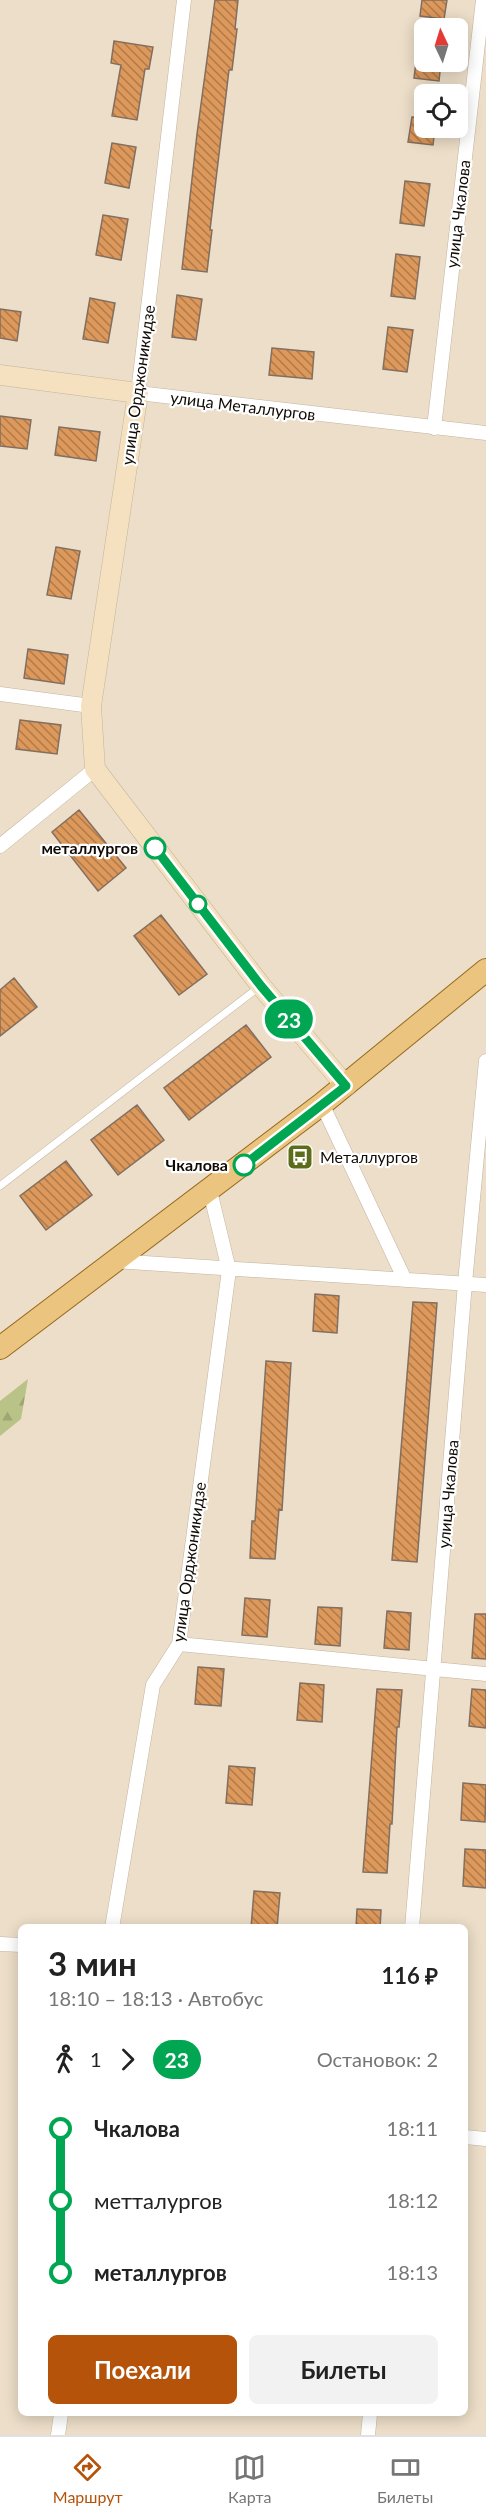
<!DOCTYPE html>
<html lang="ru">
<meta charset="utf-8">
<style>
:root{--surface:#fff;--page:#f2f2f2;--text:#222;--muted:#767676;--line:#e0e0e0;--accent:#b45309}
body{margin:0;font-family:Lato,sans-serif;background:var(--page);color:var(--text);height:100vh;display:flex;flex-direction:column;font-size:22px;white-space:nowrap}
*{box-sizing:border-box;margin:0}
p{font-size:20px;color:var(--muted)}
.icon{flex:none;width:33px;height:33px;fill:none;stroke:currentColor;stroke-width:2;stroke-linecap:round;stroke-linejoin:round}
.map{position:relative;flex:1;overflow:hidden}
.details{position:absolute;left:18px;top:1924px;width:450px;height:492px;display:flex;flex-direction:column;background:var(--surface);border-radius:9px;box-shadow:0 3px 15px #0003}
.details>*{flex:none}
.badge{padding:0 12px;border-radius:20px;font-size:21px;line-height:39px}
.needle{width:39px;rotate:356deg}
.buttons{position:absolute;left:414px;top:18px;display:grid;gap:12px}
.buttons a{display:grid;place-items:center;width:54px;height:54px;border-radius:9px;background:var(--surface);box-shadow:0 3px 15px #0003;font-size:30px}
.map>.badge{position:absolute;translate:-50% -50%;box-shadow:0 0 0 3px #fff}
.legs{display:flex;align-items:center;gap:9px;height:66px;padding:0 30px;font-size:20px}
.legs p{margin-inline-start:auto}
.head{display:flex;align-items:center;justify-content:space-between;height:102px;padding:0 30px}
h1{font-size:33px;font-weight:700;line-height:45px}
.action{display:flex;gap:12px;margin-top:auto;padding:12px 30px}
.action a{flex:1;height:69px;border-radius:9px;background:var(--accent);color:#fff;font-size:24px;font-weight:700;line-height:69px;text-align:center}
.action a+a{background:var(--page);color:var(--text)}
ul{padding:0 30px;list-style:none}
li{display:flex;align-items:center;gap:21px;height:72px;font-size:22px}
li i{display:grid;place-items:center;width:9px;height:100%;margin:0 8px;background:currentColor}
li i::after{content:'';width:15px;height:15px;margin:-8px;border:4px solid;border-radius:50%;background:var(--surface)}
li p{margin-inline-start:auto}
li:first-child i{background:linear-gradient(#0000 50%,currentColor 0)}
li:last-child i{background:linear-gradient(currentColor 50%,#0000 0)}
.tab-bar{display:flex;justify-content:space-around;align-items:center;height:84px;border-top:2px solid var(--line);background:var(--surface);font-size:16px;color:var(--muted)}
.tab-bar a{display:grid;justify-items:center;gap:3px}
.tab-bar .active{color:var(--accent)}
.map>svg:first-child{display:block}
</style>
<div class="map">
<svg width="486" height="2435" viewBox="0 0 486 2435">
<defs>
<pattern id="forest-firs" width="22" height="20" patternUnits="userSpaceOnUse" patternTransform="scale(1.5)"><rect width="22" height="20" fill="#b9c387"/><path d="M5 1l3.5 6h-7zM16 11l3.5 6h-7z" fill="#9ea673"/></pattern>
<pattern id="building-back-hatch" width="6" height="6" patternUnits="userSpaceOnUse" patternTransform="scale(1.5)"><rect width="6" height="6" fill="#dd985b"/><path d="M-1 5l2 2M0 0l6 6M5-1l2 2" fill="none" stroke="#b27a49"/></pattern>
</defs>
<rect width="100%" height="100%" fill="#ecdec8"/>
<!-- forest -->
<path fill="url(#forest-firs)" d="M28,1379L21,1419L0,1436V1401Z"/>
<!-- building -->
<path fill="url(#building-back-hatch)" stroke="#826f60" stroke-width="1.5" d="M215,0H238L235,29H237L232,70H229L210,230H212L207,272L182,269L197,134Z
M422,0H447L444,19L420,16Z
M114,41L153,47L149,69H145L137,120L112,116L121,65L111,63Z
M416,62H441L439,81L414,78Z
M412,117L424,118V128H435L433,145L408,142Z
M112,143L136,147L129,188L105,183Z
M405,181L430,184L424,226L400,223Z
M103,215L128,219L121,260L96,255Z
M396,254L420,257L415,299L391,296Z
M177,295L202,299L196,340L172,337Z
M90,298L115,303L108,343L83,339Z
M0,309L21,312L17,341L0,338Z
M388,327L413,330L407,372L383,369Z
M272,348L314,352L312,379L269,375Z
M0,416L31,420L27,449L0,446Z
M59,427L100,432L96,461L55,455Z
M56,547L80,551L71,599L47,595Z
M28,649L68,655L64,684L24,678Z
M20,720L61,725L57,754L16,749Z
M79,810L126,868L98,891L52,832Z
M161,915L207,974L179,995L134,936Z
M14,978L37,1007L0,1036V990Z
M246,1025L271,1057L189,1120L164,1088Z
M137,1105L164,1140L118,1175L91,1140Z
M66,1161L92,1195L46,1230L20,1196Z
M315,1294L339,1296L337,1333L313,1331Z
M413,1302L437,1303L417,1562L392,1560Z
M266,1361L291,1363L282,1510L279,1509L275,1559L250,1558L252,1521H255Z
M245,1598L270,1600L267,1637L242,1635Z
M318,1607L342,1608L340,1646L315,1644Z
M387,1611L411,1613L409,1650L384,1648Z
M475,1614H486V1659L472,1658Z
M198,1667L224,1669L221,1706L195,1704Z
M300,1683L324,1685L322,1722L297,1720Z
M377,1689L402,1690L399,1727H397L392,1824H390L387,1873L363,1872Z
M472,1689L486,1690V1728L469,1726Z
M229,1766L255,1768L252,1805L226,1803Z
M463,1783L486,1785L485,1822L461,1820Z
M465,1849L486,1850V1888L463,1886Z
M254,1891L280,1893L277,1928H251Z
M357,1909L381,1910L380,1928H356Z"/>
<g fill="none" stroke-linecap="round" stroke-linejoin="round">
<!-- lane casing -->
<g stroke="#c2b49f" stroke-width="8">
<path id="lane" d="M0,1186L259,987"/>
</g>
<!-- street casing -->
<g stroke="#c2b49f" stroke-width="15">
<path id="street" d="M184,0L138,393L486,433
M434,428L483,0
M0,694L91,706
M0,846L95,769
M322,1104L405,1280
M114,1261L486,1285
M179,1644L486,1674
M112,1928L153,1685L179,1644L229,1270L210,1191
M412,1928L465,1283L486,1061
M0,1944L21,1945
M465,2137L486,2139
M58,2435L61,2414
M368,2435L370,2414"/>
</g>
<!-- secondary casing -->
<g stroke="#c2b49f" stroke-width="21">
<path id="secondary" d="M0,375L138,393L91,706L95,769L261,986L346,1086"/>
</g>
<!-- primary casing -->
<g stroke="#96691c" stroke-width="24">
<path id="primary" d="M0,1348L322,1104L486,970"/>
</g>
<!-- lane -->
<use href="#lane" stroke="#fff" stroke-width="7"/>
<!-- street -->
<use href="#street" stroke="#fff" stroke-width="14"/>
<!-- secondary -->
<use href="#secondary" stroke="#f5e1bf" stroke-width="20"/>
<!-- primary -->
<use href="#primary" stroke="#ebc47f" stroke-width="22"/>
</g>
<g fill="none" stroke-linecap="round" stroke-linejoin="round">
<!-- line-1 casing -->
<g stroke="#fff" stroke-width="14">
<path id="line-1" d="M155,848L261,986L346,1086L244,1165"/>
</g>
<!-- line-1 -->
<use href="#line-1" stroke="#00a651" stroke-width="9"/>
</g>
<!-- icons -->
<defs>
<g id="bus-square" transform="scale(1.35)"><rect x="-9" y="-9" width="18" height="18" rx="4" fill="#5c6c18" stroke="#fff"/><path d="M-5-6H5V4H4V6H2V4H-2V6H-4V4H-5ZM-3.5-4V0h7V-4ZM-3.5 1.2v1.5H-2V1.2ZM2 1.2v1.5H3.5V1.2Z" fill="#fff"/></g>
</defs>
<g fill-rule="evenodd">
<use href="#bus-square" x="300" y="1157"/>
</g>
<!-- markers -->
<g fill="#fff" stroke="#00a651" stroke-width="3">
<circle cx="155" cy="848" r="10"/>
<circle cx="198" cy="904" r="8"/>
<circle cx="244" cy="1165" r="10"/>
</g>
<g text-anchor="middle" stroke-width="4.5" stroke-linejoin="round" paint-order="stroke">
<!-- street labels -->
<g font-size="16" fill="#100b05" stroke="#fff">
<text transform="translate(458 214) rotate(-83)" y="6">улица Чкалова</text>
<text transform="translate(138 385) rotate(-82)" y="6">улица Орджоникидзе</text>
<text transform="translate(243 406) rotate(7)" y="6">улица Металлургов</text>
<text transform="translate(448 1494) rotate(-85)" y="6">улица Чкалова</text>
<text transform="translate(189 1562) rotate(-82)" y="6">улица Орджоникидзе</text>
</g>
<!-- stop labels -->
<g font-size="16" font-weight="bold" fill="#100b05" stroke="#fff" text-anchor="end">
<text x="138" y="854">металлургов</text>
<text x="228" y="1171">Чкалова</text>
</g>
<!-- poi labels -->
<g font-size="16" fill="#100b05" stroke="#fff" text-anchor="start">
<text x="320" y="1163">Металлургов</text>
</g>
</g>
</svg>
<div class="buttons">
<a><svg class="needle" viewBox="-14 -14 28 28"><path d="M0-13l5 13h-10z" fill="#e53935"/><path d="M0 13l5-13h-10z" fill="#767676"/></svg></a>
<a><svg class="icon" aria-label="locate" viewBox="0 0 24 24"><circle cx="12" cy="12" r="6"/><path d="M12 2v4M12 18v4M2 12h4M18 12h4"/></svg></a>
</div>
<b class="badge" style="left:289px;top:1019px;background:#00a651;color:#fff">23</b>
<section class="details">
<div class="head"><div><h1>3 мин</h1><p>18:10 – 18:13 · Автобус</p></div><b>116 ₽</b></div>
<div class="legs"><svg class="icon" aria-label="walk" viewBox="0 0 24 24"><circle cx="13" cy="4" r="2"/><path d="M13 8l-2 6 4 7M11 14l-3 7M7 12l3-4h3l4 4"/></svg>1<svg class="icon" aria-label="forward" viewBox="0 0 24 24"><path d="M9 5l7 7-7 7"/></svg><b class="badge" style="background:#00a651;color:#fff">23</b><p>Остановок: 2</p></div>
<ul>
<li><i style="color:#00a651"></i><b>Чкалова</b><p>18:11</p></li>
<li><i style="color:#00a651"></i><span>метталургов</span><p>18:12</p></li>
<li><i style="color:#00a651"></i><b>металлургов</b><p>18:13</p></li>
</ul>
<div class="action"><a>Поехали</a><a>Билеты</a></div>
</section>
</div>
<nav class="tab-bar">
<a class="active"><svg class="icon" aria-label="directions" viewBox="0 0 24 24"><path d="M12 3l9 9-9 9-9-9zM9 14v-3h6M13 9l2 2-2 2"/></svg>Маршрут</a>
<a><svg class="icon" aria-label="map" viewBox="0 0 24 24"><path d="M3 6l6-2 6 2 6-2v14l-6 2-6-2-6 2zM9 4v14M15 6v14"/></svg>Карта</a>
<a><svg class="icon" aria-label="tickets" viewBox="0 0 24 24"><path d="M3 7h18v10H3zM15 7v10"/></svg>Билеты</a>
</nav>
